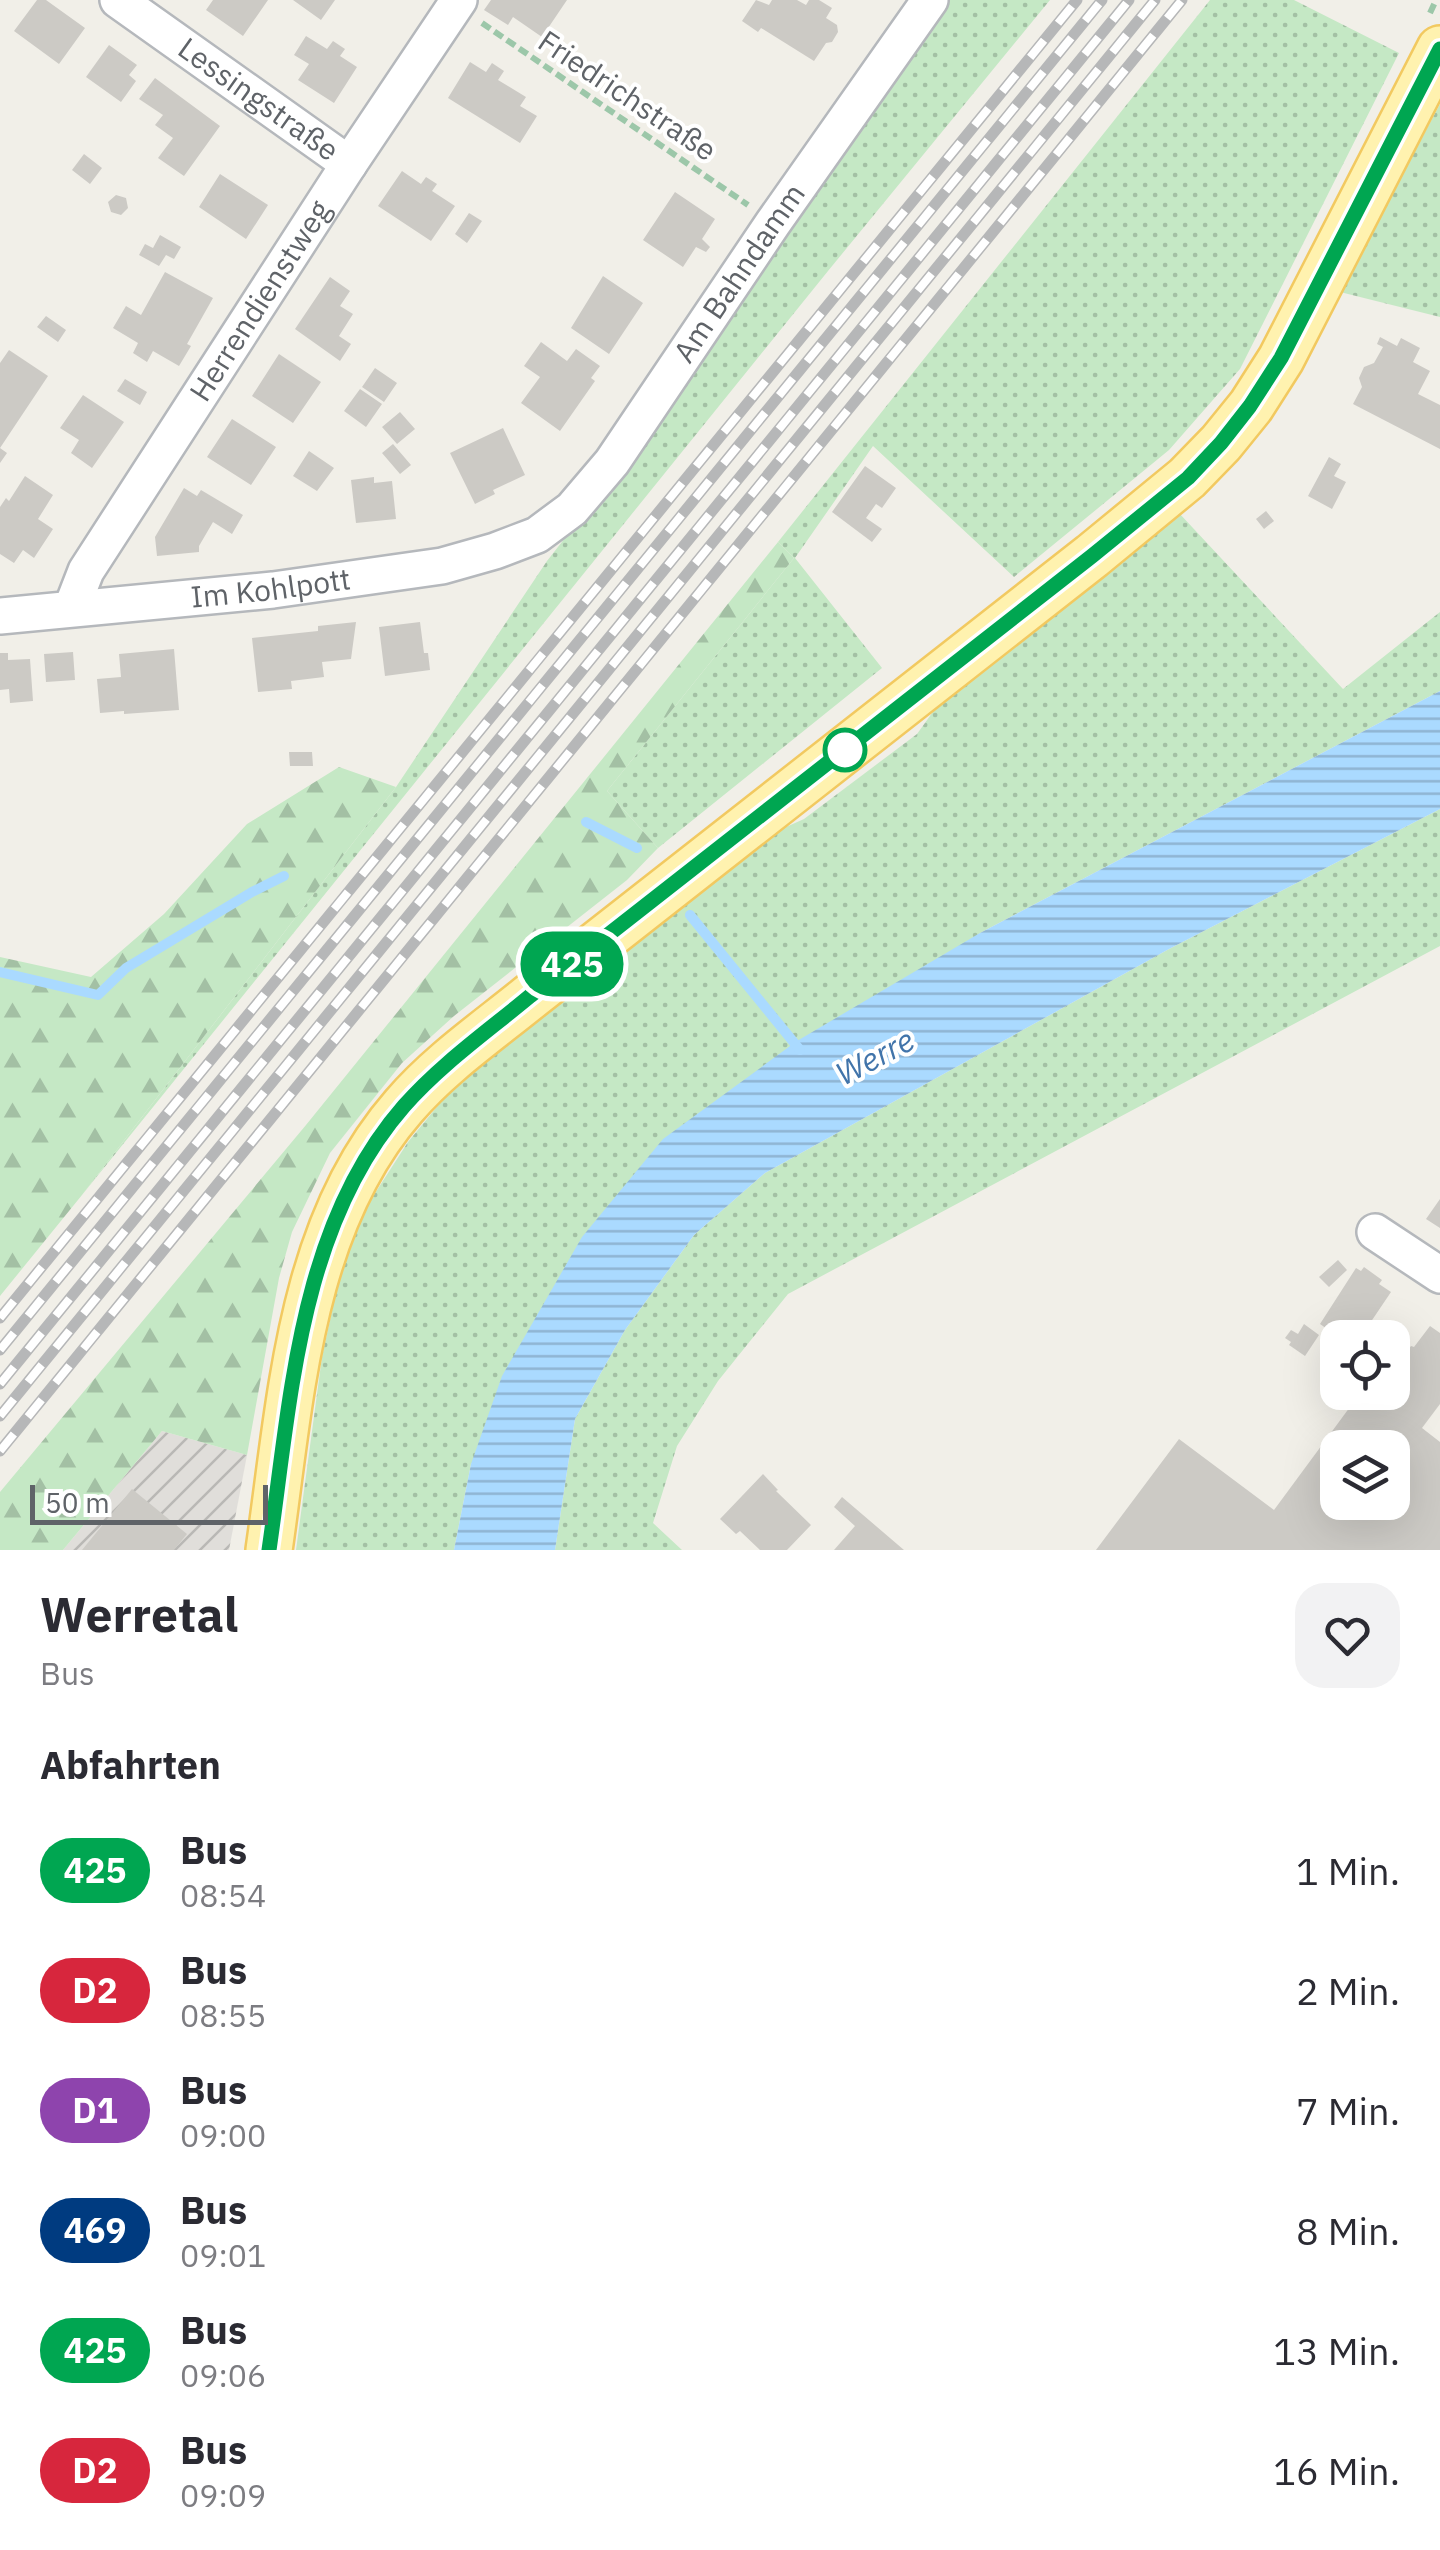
<!DOCTYPE html>
<html lang="de">
<meta charset="utf-8">
<style>
:root{--surface:#fff;--page:#f2f2f3;--text:#2b2b33;--muted:#7c7c81}
body{margin:0;font-family:"IBM Plex Sans",sans-serif;background:var(--page);color:var(--text);height:100vh;display:flex;flex-direction:column;font-size:38px;white-space:nowrap}
*{box-sizing:border-box;margin:0}
p{font-size:32px;color:var(--muted)}
.icon{flex:none;width:55px;height:55px;fill:none;stroke:currentColor;stroke-width:2;stroke-linecap:round;stroke-linejoin:round}
.map{position:relative;height:1550px;overflow:hidden}
.drawer{display:flex;flex-direction:column;background:var(--surface);flex:1}
.drawer>*{flex:none}
.badge{padding:0 20px;border-radius:32px;font-size:35px;line-height:65px}
.buttons{position:absolute;left:1320px;top:1320px;display:grid;gap:20px}
.buttons a{display:grid;place-items:center;width:90px;height:90px;border-radius:20px;background:var(--surface);box-shadow:0 10px 40px #0002;font-size:50px}
.scale{position:absolute;left:30px;bottom:25px;width:238px;box-sizing:border-box;padding-left:10px;border:5px solid #5f6368;border-top:0;font-size:28px;line-height:35px;white-space:nowrap;color:#5f6368;-webkit-text-stroke:8px #fff;paint-order:stroke}
.map>.badge{position:absolute;translate:-50% -50%;box-shadow:0 0 0 5px #fff}
h2{padding:0 40px;font-size:38px;line-height:90px}
.round{display:grid;place-items:center;flex:none;width:105px;height:105px;border-radius:30px;background:var(--page)}
.head{display:flex;align-items:center;justify-content:space-between;height:170px;padding:0 40px}
h1{font-size:48px;font-weight:800;line-height:75px}
ul{padding:0;list-style:none}
li{display:flex;align-items:center;gap:30px;height:120px;padding:0 40px}
li div{flex:1}
li b{display:block;font-size:38px}
li em{font-style:normal}
li .badge{min-width:110px;font-weight:700;text-align:center}
.map>svg:first-child{display:block}
</style>
<div class="map">
<svg width="1440" height="1550" viewBox="0 0 1440 1550">
<defs>
<pattern id="industrial-furrows" width="10" height="10" patternUnits="userSpaceOnUse" patternTransform="scale(2.5)"><rect width="10" height="10" fill="#e0deda"/><path d="M-1 1l2-2M0 10L10 0M9 11l2-2" fill="none" stroke="#b9b8b5"/></pattern>
<pattern id="grass-dots" width="8" height="8" patternUnits="userSpaceOnUse" patternTransform="scale(2.5)"><rect width="8" height="8" fill="#c5e8c5"/><path d="M2 2h.1M6 6h.1" fill="none" stroke="#a3c0a4" stroke-width="1.8" stroke-linecap="round"/></pattern>
<pattern id="forest-firs" width="22" height="20" patternUnits="userSpaceOnUse" patternTransform="scale(2.5)"><rect width="22" height="20" fill="#c5e8c5"/><path d="M5 1l3.5 6h-7zM16 11l3.5 6h-7z" fill="#a3c0a4"/></pattern>
<pattern id="water-rules" width="6" height="5" patternUnits="userSpaceOnUse" patternTransform="scale(2.5)"><rect width="6" height="5" fill="#aadaff"/><path d="M0 2.5h6" fill="none" stroke="#8eb4d2"/></pattern>
</defs>
<rect width="100%" height="100%" fill="#f1efe8"/>
<!-- industrial -->
<path fill="url(#industrial-furrows)" d="M162,1431L247,1455L229,1550H63Z"/>
<!-- grass -->
<path fill="url(#grass-dots)" d="M944,0H1050L828,271L82,1195L396,787L547,561L608,483Z
M1210,0H1294L1399,53L1240,369L1169,450L1014,577L873,446L795,558L882,668L658,848L607,791L794,558L778,542Z
M1440,104V317L1340,292Z
M1179,513L1343,689L1440,612V691L980,933L471,1464L454,1550H296L322,1357L341,1269L368,1204L408,1142L459,1080L757,840L804,819L917,734L945,695Z
M1440,809V946L788,1294L718,1381L677,1446L653,1523L682,1550H555L575,1419L625,1330L694,1235L765,1173L1169,949Z"/>
<!-- forest -->
<path fill="url(#forest-firs)" d="M778,542L794,558L607,791L658,848L627,880L454,1016L402,1063L330,1153L292,1232L279,1278L247,1455L162,1431L63,1550H0V1492L306,1125Z
M339,767L396,787L82,1195L0,1296V957L91,977L164,914L247,824Z"/>
<!-- water -->
<path fill="url(#water-rules)" d="M1440,691V809L1169,949L765,1173L694,1235L625,1330L575,1419L555,1550H454L471,1464L502,1376L582,1237L663,1139L797,1041L980,933Z"/>
<g fill="none" stroke-linecap="round" stroke-linejoin="round">
<!-- stream -->
<path stroke="#aadaff" stroke-width="10" d="M586,822L637,848
M690,915L800,1050
M0,972L98,995L126,968L252,892L284,876"/>
</g>
<!-- building -->
<path fill="#cccac5" fill-rule="evenodd" d="M37,0H46L85,28L59,64L14,31Z
M213,0H268L243,36L206,10Z
M293,0H335L321,20Z
M491,0H567L542,37L513,17L508,25L484,10Z
M756,0L769,5L772,0H797L806,5L809,0H819L832,8L826,18L837,25L838,32L832,42L826,43L814,61L761,28L758,32L742,21Z
M306,36L327,49L333,41L345,49L340,56L357,67L334,103L298,80L309,64L294,55Z
M109,45L137,65L129,75L136,81L121,102L86,77Z
M470,62L486,72L492,63L504,71L498,80L526,97L520,106L537,116L520,143L448,98Z
M155,78L220,126L184,176L158,158L173,138L155,125L163,115L139,99Z
M84,154L102,168L90,184L72,170Z
M402,171L421,184L426,177L437,184L432,191L455,206L431,241L378,206Z
M220,174L268,205L246,239L199,207Z
M675,192L715,219L702,239L710,247L706,252L696,247L683,267L643,240Z
M116,195L126,198L128,208L121,215L111,212L108,202Z
M469,213L482,221L467,243L455,234Z
M160,235L181,247L174,259L166,255L159,266L139,255L145,244L153,248Z
M165,272L213,298L187,344L191,346L179,366L153,351L147,362L133,353L138,343L113,328L126,306L141,315Z
M603,276L643,303L609,354L571,328Z
M330,277L350,291L340,306L353,314L339,336L351,344L340,361L295,329Z
M46,316L66,330L58,342L37,327Z
M1380,337L1397,346L1401,338L1420,348L1413,362L1430,371L1418,394L1440,405V449L1353,404L1362,387L1359,378L1364,367L1374,363L1383,347L1377,344Z
M541,342L567,361L576,349L600,366L591,378L595,381L560,431L521,403L540,377L524,366Z
M9,350L48,376L0,448L7,453L0,463V363Z
M279,354L321,382L293,423L252,396Z
M375,368L397,383L384,402L362,387Z
M125,379L147,392L140,405L117,391Z
M360,389L382,404L366,427L344,411Z
M83,395L124,422L92,468L71,453L79,440L60,428Z
M400,412L415,429L397,444L382,427Z
M232,419L276,447L251,485L207,457Z
M503,428L525,475L493,490L495,494L475,504L450,453Z
M393,444L411,465L400,474L382,453Z
M309,451L334,468L317,491L293,476Z
M1329,457L1341,464L1334,476L1346,482L1332,509L1308,496Z
M865,466L896,488L882,508L876,504L866,518L882,529L872,542L832,512Z
M25,476L53,495L38,519L53,529L34,558L23,550L14,563L0,554V507L6,498L9,501Z
M374,477V483L392,481L396,519L356,523L351,480Z
M184,488L197,496L201,490L243,515L232,534L213,522L199,546V552L157,556L155,537Z
M1266,511L1274,521L1264,529L1256,519Z
M356,622L351,659L322,662L324,677L291,681L292,689L258,692L252,638L318,631V626Z
M420,622L424,653H428L430,670L385,676L379,627Z
M174,649L179,710L124,714V711L100,713L97,679L121,677L119,654Z
M73,652L75,680L46,682L44,654Z
M0,653H8V660L30,659L33,701L10,703L9,689L0,690Z
M289,752H312L313,766H290Z
M1440,1199V1228L1426,1219Z
M1338,1260L1347,1270L1329,1287L1319,1277Z
M1364,1267L1382,1280L1379,1284L1391,1292L1360,1338H1340L1320,1324L1356,1268L1361,1271Z
M1304,1324L1319,1335L1305,1356L1289,1345L1291,1342L1285,1338L1291,1330L1298,1334Z
M1430,1326L1440,1333V1404L1422,1428L1440,1442V1550H1096L1179,1439L1274,1510L1361,1392H1392V1370L1411,1346L1414,1347ZM1338,1448H1392V1502H1338Z
M763,1474L778,1490L776,1491L811,1525L787,1550H760L740,1531L736,1534L720,1519Z
M132,1489L187,1534L174,1550H82Z
M842,1497L904,1550H834L855,1526L834,1507Z"/>
<g fill="none" stroke-linecap="round" stroke-linejoin="round">
<!-- minor casing -->
<g stroke="#b5b8bc" stroke-width="40">
<g id="minor">
<path id="s1" d="M118,0L349,164"/>
<path id="s2" d="M72,607L86,571L349,164L459,0"/>
<path id="s3" d="M0,616L273,590L442,566L495,551L537,535L572,509L612,462L773,223L930,0"/>
<path d="M1375,1232L1440,1275"/>
</g>
</g>
<!-- major casing -->
<g stroke="#f2c960" stroke-width="50">
<path id="major" d="M269,1550C291,1399 299,1226 404,1106C440,1064 488,1031 531,996L1092,556L1187,478L1221,443L1251,406L1281,359L1440,49"/>
</g>
<!-- path -->
<path stroke="#9cc7a9" stroke-width="6" stroke-dasharray="10 5" stroke-linecap="butt" d="M1430,13L1436,0
M482,23L748,205"/>
<!-- minor -->
<use href="#minor" stroke="#fff" stroke-width="35"/>
<!-- major -->
<use href="#major" stroke="#fff2af" stroke-width="45"/>
<!-- rail casing -->
<g stroke="#b6b7b8" stroke-width="11">
<path id="rail" d="M0,1318L1077,0
M0,1350L1102,0
M0,1384L1129,0
M0,1416L1155,0
M0,1451L1182,0"/>
</g>
<!-- rail -->
<use href="#rail" stroke="#fff" stroke-width="8" stroke-dasharray="22" stroke-linecap="butt"/>
</g>
<g fill="none" stroke-linecap="round" stroke-linejoin="round">
<!-- line casing -->
<g stroke="#fff" stroke-width="22">
<path id="line" d="M269,1550C291,1399 299,1226 404,1106C441,1064 488,1031 530,996L1092,556L1188,478L1221,443L1250,406L1281,358L1440,49"/>
</g>
<!-- line -->
<use href="#line" stroke="#00a651" stroke-width="15"/>
</g>
<!-- markers -->
<circle fill="#fff" stroke="#00a651" stroke-width="5" cx="845" cy="750" r="20"/>
<g text-anchor="middle" stroke-width="8" stroke-linejoin="round" paint-order="stroke">
<!-- street labels -->
<g font-size="30" fill="#5f6368" stroke="#fff">
<text transform="translate(627 96) rotate(34)" y="10">Friedrichstraße</text>
<text dy="10" stroke="none"><textPath href="#s1" startOffset="172">Lessingstraße</textPath></text>
<text dy="10" stroke="none"><textPath href="#s3" startOffset="878">Am Bahndamm</textPath></text>
<text dy="10" stroke="none"><textPath href="#s2" startOffset="360">Herrendienstweg</textPath></text>
<text dy="10" stroke="none"><textPath href="#s3" startOffset="272">Im Kohlpott</textPath></text>
</g>
<!-- water labels -->
<g font-size="32" font-style="italic" fill="#4174aa" stroke="#fff">
<text transform="translate(875 1057) rotate(-28)" y="11">Werre</text>
</g>
</g>
</svg>
<div class="buttons">
<a><svg class="icon" aria-label="locate" viewBox="0 0 24 24"><circle cx="12" cy="12" r="6"/><path d="M12 2v4M12 18v4M2 12h4M18 12h4"/></svg></a>
<a><svg class="icon" aria-label="layers" viewBox="0 0 24 24"><path d="M12 4l9 5-9 5-9-5zM3 14l9 5 9-5"/></svg></a>
</div>
<div class="scale">50 m</div>
<b class="badge" style="left:572px;top:964px;background:#00a651;color:#fff">425</b>
</div>
<section class="drawer">
<div class="head"><div><h1>Werretal</h1><p>Bus</p></div><a class="round"><svg class="icon" aria-label="heart" viewBox="0 0 24 24"><path d="M12 20l-8-8c-3-5 5-10 8-4 3-6 11-1 8 4z"/></svg></a></div>
<h2>Abfahrten</h2>
<ul>
<li><span class="badge" style="background:#00a651;color:#fff">425</span><div><b>Bus</b><p>08:54</p></div><em>1 Min.</em></li>
<li><span class="badge" style="background:#d7263d;color:#fff">D2</span><div><b>Bus</b><p>08:55</p></div><em>2 Min.</em></li>
<li><span class="badge" style="background:#8e44ad;color:#fff">D1</span><div><b>Bus</b><p>09:00</p></div><em>7 Min.</em></li>
<li><span class="badge" style="background:#003b80;color:#fff">469</span><div><b>Bus</b><p>09:01</p></div><em>8 Min.</em></li>
<li><span class="badge" style="background:#00a651;color:#fff">425</span><div><b>Bus</b><p>09:06</p></div><em>13 Min.</em></li>
<li><span class="badge" style="background:#d7263d;color:#fff">D2</span><div><b>Bus</b><p>09:09</p></div><em>16 Min.</em></li>
</ul>
</section>
